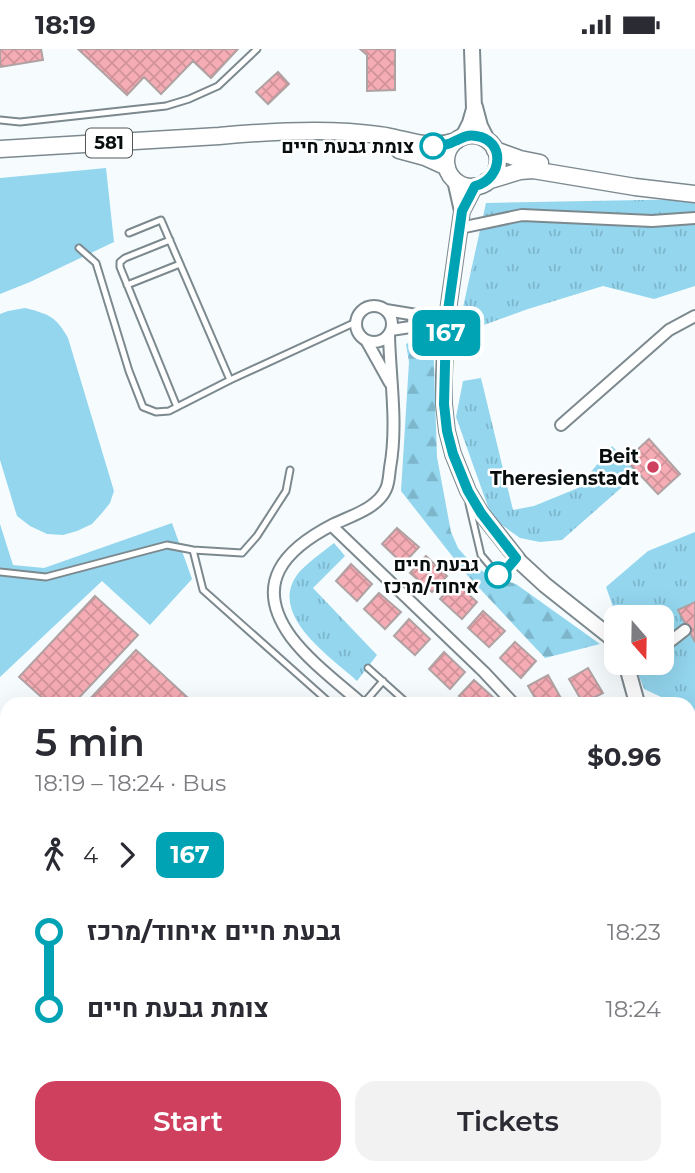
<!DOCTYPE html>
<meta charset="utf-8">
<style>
:root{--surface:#fff;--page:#f2f2f3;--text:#2b2b33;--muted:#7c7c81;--accent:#cf405f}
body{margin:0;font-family:Montserrat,Heebo,sans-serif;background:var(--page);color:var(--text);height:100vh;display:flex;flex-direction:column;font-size:26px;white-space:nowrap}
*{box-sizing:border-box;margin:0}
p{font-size:23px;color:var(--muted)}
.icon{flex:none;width:38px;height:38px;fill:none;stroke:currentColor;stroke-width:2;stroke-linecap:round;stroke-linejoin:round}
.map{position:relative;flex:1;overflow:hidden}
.sheet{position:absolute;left:0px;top:648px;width:696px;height:478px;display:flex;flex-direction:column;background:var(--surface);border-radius:21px 21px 0 0;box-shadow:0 7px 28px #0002}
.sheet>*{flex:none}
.badge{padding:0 14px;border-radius:10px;font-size:24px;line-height:46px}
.needle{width:46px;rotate:160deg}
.buttons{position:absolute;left:604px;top:556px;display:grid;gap:14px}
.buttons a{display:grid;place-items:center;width:70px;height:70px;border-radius:14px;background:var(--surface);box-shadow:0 7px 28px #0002;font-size:35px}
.map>.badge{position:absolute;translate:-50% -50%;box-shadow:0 0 0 4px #fff}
.legs{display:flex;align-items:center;gap:10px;height:77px;padding:0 35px;font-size:23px}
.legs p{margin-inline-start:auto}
.summary{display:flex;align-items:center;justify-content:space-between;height:119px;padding:0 35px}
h1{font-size:38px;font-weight:600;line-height:52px}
.action{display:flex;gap:14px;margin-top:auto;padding:14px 35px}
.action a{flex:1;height:80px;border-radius:21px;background:var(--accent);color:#fff;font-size:28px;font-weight:600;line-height:80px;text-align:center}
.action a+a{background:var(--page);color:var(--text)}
ul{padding:0 35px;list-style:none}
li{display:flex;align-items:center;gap:24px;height:77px;font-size:26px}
li i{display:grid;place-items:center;width:10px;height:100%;margin:0 9px;background:currentColor}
li i::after{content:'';width:18px;height:18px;margin:-9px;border:5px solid;border-radius:50%;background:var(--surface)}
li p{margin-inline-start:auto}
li:first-child i{background:linear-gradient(#0000 50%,currentColor 0)}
li:last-child i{background:linear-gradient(currentColor 50%,#0000 0)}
.status{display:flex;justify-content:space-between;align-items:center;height:49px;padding:0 35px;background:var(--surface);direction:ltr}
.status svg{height:19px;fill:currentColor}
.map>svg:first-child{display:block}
</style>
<div class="status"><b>18:19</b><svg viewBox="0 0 49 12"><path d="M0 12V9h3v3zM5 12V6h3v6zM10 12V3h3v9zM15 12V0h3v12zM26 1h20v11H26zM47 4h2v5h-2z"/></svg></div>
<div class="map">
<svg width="695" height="1124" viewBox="0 0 695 1124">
<defs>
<pattern id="forest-firs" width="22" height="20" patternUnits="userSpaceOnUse" patternTransform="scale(1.75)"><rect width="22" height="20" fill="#93d6ee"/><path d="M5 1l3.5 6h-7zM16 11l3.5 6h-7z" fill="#7db6cb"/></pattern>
<pattern id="park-tufts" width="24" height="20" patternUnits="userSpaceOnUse" patternTransform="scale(1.75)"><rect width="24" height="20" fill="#93d6ee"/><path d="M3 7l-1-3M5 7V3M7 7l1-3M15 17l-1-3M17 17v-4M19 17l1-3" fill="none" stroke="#7db6cb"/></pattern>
<pattern id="building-cross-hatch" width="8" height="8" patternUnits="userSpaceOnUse" patternTransform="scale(1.75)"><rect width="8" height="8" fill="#f6acb4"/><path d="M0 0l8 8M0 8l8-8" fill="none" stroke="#d1939a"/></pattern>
</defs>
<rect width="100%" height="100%" fill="#f6fcfe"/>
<!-- grass -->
<path fill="#93d6ee" d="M106,119L114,193L30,233L0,245V129Z
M25,259C48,265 56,267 68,289L114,442L110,454L102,464L92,475L77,482L63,486L47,485L30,477L17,467L0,411V265L8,262Z
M172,474L192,530L150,576L102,532L0,628V475L13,516L44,519Z
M223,1118H366L368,1124H217Z"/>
<!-- forest -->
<path fill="url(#forest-firs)" d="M426,285L433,286L437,408L451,483L458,499L472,515L488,526L516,535L600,595L545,609L467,526L401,442L409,313L406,295Z"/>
<!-- park -->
<path fill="url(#park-tufts)" d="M695,150V237L654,250L603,237L528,260L481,277L458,281L486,154Z
M481,329L513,461L534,457L578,439L612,397L638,424L562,491L540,493L520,489L492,469L456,368L463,332Z
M695,483V664L690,662V654H674L644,640L634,614H662V569H617L606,538L648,502Z
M334,494L345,507L313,539L377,606L357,632C331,608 268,567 297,526C305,515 323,503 334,494Z"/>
<!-- building -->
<path fill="url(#building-cross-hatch)" stroke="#b0a2a3" stroke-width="2" d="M0,0H41L43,11L0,18Z
M78,0H238L211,29L193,12L161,45L144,28L127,46Z
M360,0H395V41L367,42V6Z
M278,23L289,35L268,55L256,43Z
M649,390L680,425L658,445L626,411Z
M397,479L419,498L403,515L382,495Z
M426,507L447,527L432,543L410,524Z
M351,515L372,535L357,552L336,532Z
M455,533L477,553L462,570L440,550Z
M379,544L401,563L385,580L364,560Z
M95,547L138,586L74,654H48L19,628Z
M695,553V593L678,561Z
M483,562L505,582L489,598L468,579Z
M409,570L430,590L415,606L394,587Z
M515,593L536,612L521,629L500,609Z
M136,601L187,648L181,654H86Z
M444,603L465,623L450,640L429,620Z
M588,619L603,644L583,654L569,630Z
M548,626L562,651L556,654H538L528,637Z
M474,631L495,650L491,654H467L459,647Z
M7,1106V1118H41L34,1124H0V1111Z
M61,1118H110L102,1124H53Z
M399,1118H410L413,1124H388Z"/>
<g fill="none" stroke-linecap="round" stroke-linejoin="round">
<!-- lane casing -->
<g stroke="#7c898e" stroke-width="9">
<path id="lane" d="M0,71L20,73L166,57L189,50L218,37L257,0
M129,184L161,171L230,331
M170,191L125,209L120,213V218L177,358
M79,199L96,214L129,322L143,358L156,363L169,362L230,331L356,273
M127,236L180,215
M469,455L481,506L498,526L505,522L515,510
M193,501L203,541L330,654
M0,523L46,528L167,496L193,501L242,504L257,487L286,442L290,421
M368,619L407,654
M364,654L383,632
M504,1124L510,1118"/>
</g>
<!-- street casing -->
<g stroke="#7c898e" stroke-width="14">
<path id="street" d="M460,179L522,166L652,172L695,169
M356 275a18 18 0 1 1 36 0a18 18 0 1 1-36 0Z
M386,261L447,271
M391,281L417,277L440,276
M366,291L390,334
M561,376L669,281L695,267
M332,477L484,623L513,654
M662,599L685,581
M629,623L641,614
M361,654C338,634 309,612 291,588C252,534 285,500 334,475C351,467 378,459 386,440C389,434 389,426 390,419C398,375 390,330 389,286
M690,764H695
M690,1099H695
M442,1118L445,1124
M683,1124V1118"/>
</g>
<!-- secondary casing -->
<g stroke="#7c898e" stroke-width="18">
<path id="secondary" d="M475,58L480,77L487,91
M463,88L470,74L474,60L472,0
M455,131L462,162L446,276L444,327V355L447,382L453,405L468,442L481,464L520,513L545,536L608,586L616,594
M462,162L475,137
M626,614L637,654"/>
</g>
<!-- primary casing -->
<g stroke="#7c898e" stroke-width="19">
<path id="primary" d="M446 112a26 26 0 1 1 52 0a26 26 0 1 1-52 0Z
M0,100L219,87C262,83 305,80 349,83C361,84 374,85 386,87C412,92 430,101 456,92
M399,101L425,108L447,118
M495,101L520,110L540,114
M487,132L520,122L533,121L635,138L695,145"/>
</g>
<!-- lane -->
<use href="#lane" stroke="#fff" stroke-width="5"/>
<!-- street -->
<use href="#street" stroke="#fff" stroke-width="10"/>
<!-- secondary -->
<use href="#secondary" stroke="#fff" stroke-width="14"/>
<!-- primary -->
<use href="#primary" stroke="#fff" stroke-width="16"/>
</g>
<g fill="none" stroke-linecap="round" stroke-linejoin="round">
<!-- line-1 casing -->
<g stroke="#fff" stroke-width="16">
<path id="line-1" d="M433,97C440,97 448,96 455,92C462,89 467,85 476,87C506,91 503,130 475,137L462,162L446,276L444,355L447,382L453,405L468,442L481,464L516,509L505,522L498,526"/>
</g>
<!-- line-1 -->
<use href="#line-1" stroke="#00a3b4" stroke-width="10"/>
</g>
<!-- markers -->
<g fill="#fff" stroke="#00a3b4" stroke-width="3.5">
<circle cx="433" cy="97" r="12"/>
<circle cx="498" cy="526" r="12"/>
</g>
<circle fill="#cf405f" stroke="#fff" stroke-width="2.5" cx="653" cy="418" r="7"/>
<g text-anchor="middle" stroke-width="5" stroke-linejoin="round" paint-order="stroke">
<!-- shield labels -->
<rect fill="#fff" stroke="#525656" stroke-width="2" x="86" y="79.5" width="46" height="29" rx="5"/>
<g font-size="18" font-weight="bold" fill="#080d0e">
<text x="109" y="100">581</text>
</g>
<!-- stop labels -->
<g font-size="19" font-weight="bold" fill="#080d0e" stroke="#fff" text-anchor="end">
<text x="414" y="104">צומת גבעת חיים</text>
<text x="479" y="522">גבעת חיים<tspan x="479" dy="22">איחוד/מרכז</tspan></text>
</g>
<!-- poi labels -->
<g font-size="19" font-weight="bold" fill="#080d0e" stroke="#fff" text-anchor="end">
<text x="639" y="414">Beit<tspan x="639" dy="22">Theresienstadt</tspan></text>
</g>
</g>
</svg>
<div class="buttons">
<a><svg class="needle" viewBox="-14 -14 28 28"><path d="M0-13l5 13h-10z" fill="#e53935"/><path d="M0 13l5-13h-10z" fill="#7c7c81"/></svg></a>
</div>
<b class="badge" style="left:446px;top:284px;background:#00a3b4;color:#fff">167</b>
<section class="sheet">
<div class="summary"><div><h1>5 min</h1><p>18:19 – 18:24 · Bus</p></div><b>$0.96</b></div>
<div class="legs"><svg class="icon" aria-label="walk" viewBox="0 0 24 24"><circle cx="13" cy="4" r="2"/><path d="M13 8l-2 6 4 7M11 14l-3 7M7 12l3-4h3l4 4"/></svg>4<svg class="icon" aria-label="forward" viewBox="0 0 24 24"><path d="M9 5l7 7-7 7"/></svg><b class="badge" style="background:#00a3b4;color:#fff">167</b></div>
<ul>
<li><i style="color:#00a3b4"></i><b>גבעת חיים איחוד/מרכז</b><p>18:23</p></li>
<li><i style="color:#00a3b4"></i><b>צומת גבעת חיים</b><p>18:24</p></li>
</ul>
<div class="action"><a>Start</a><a>Tickets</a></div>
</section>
</div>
